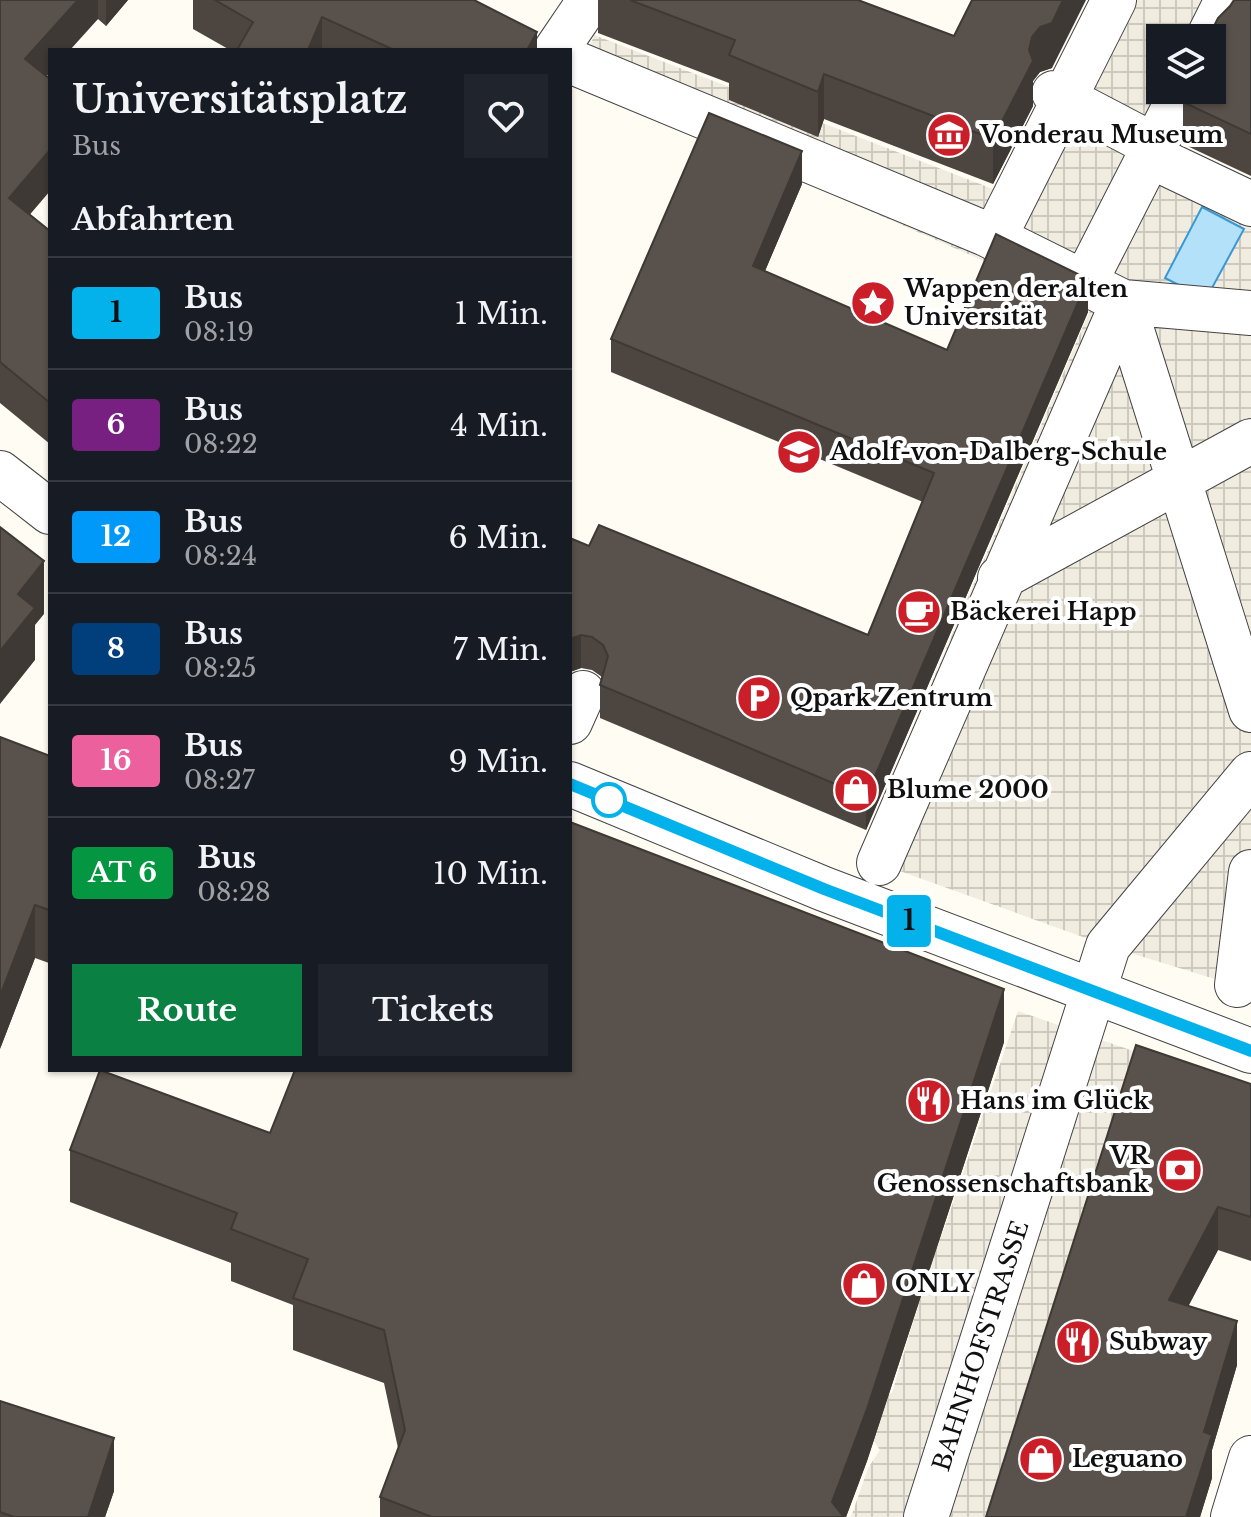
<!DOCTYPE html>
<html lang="de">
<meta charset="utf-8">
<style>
:root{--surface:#171b24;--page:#20242c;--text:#f1f3f6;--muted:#9ea1a6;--line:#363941;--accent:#0b8043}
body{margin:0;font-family:"Libre Baskerville",serif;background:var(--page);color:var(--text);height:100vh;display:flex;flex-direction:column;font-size:30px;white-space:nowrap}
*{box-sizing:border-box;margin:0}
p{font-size:26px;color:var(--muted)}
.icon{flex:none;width:44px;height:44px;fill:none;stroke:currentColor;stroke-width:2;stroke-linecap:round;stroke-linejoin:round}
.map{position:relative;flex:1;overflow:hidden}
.panel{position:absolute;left:48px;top:48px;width:524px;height:1024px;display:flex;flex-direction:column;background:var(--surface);border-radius:0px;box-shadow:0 2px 6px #0004}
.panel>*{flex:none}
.badge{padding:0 16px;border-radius:6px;font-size:28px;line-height:52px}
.controls{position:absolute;left:1146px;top:24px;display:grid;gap:16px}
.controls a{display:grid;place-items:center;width:80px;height:80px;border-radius:0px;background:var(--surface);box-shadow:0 2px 6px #0004;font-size:40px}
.map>.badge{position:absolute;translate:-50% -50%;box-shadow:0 0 0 4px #fff}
h2{padding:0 24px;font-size:30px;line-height:72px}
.round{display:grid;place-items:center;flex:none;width:84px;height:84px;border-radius:0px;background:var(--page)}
.overview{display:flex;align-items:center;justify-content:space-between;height:136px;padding:0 24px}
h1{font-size:38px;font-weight:800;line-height:60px}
.cta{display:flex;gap:16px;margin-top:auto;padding:16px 24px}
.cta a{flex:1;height:92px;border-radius:0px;background:var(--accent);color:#fff;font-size:32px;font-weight:800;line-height:92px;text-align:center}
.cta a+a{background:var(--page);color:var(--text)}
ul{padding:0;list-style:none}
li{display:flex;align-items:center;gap:24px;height:112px;padding:0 24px;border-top:2px solid var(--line)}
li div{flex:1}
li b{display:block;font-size:30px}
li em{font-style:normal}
li .badge{min-width:88px;font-weight:700;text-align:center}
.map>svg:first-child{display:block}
</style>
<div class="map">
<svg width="1251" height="1517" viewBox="0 0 1251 1517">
<defs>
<pattern id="plaza-grid" width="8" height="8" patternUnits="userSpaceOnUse" patternTransform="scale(2)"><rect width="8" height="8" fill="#f1ece0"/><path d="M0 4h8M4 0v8" fill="none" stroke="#cec9bf"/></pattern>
</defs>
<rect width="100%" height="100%" fill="#fffcf3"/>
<!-- plaza -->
<path fill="url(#plaza-grid)" d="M1099,0H1247L1212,38H1160V90L1172,158L1251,196V979L1247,989L1108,946L858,856L1091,308L578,83L594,35L1006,194Z
M1018,1011L1142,1054L996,1517H851L868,1468L880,1450L869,1434L885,1395L892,1393L939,1235H942Z"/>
<!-- water -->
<path fill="#b4e1fa" stroke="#3798d5" stroke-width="2" d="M1202,207L1244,229L1206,299L1165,278Z"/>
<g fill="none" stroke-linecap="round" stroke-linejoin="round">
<!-- minor casing -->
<g stroke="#434343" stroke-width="46">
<path id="minor" d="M1208,38L1227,0
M556,50L590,0
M570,61L986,234L1123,302L1251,313
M1054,93L1155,146
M1150,156L1251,204
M994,238L1114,0
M1085,282L1183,90
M1123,302L1251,710
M0,473L50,512
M1000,578L1251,441
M570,722L583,693
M570,784L824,889L1251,1051
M879,863L1123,302
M1237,985L1251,872
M926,1517L1108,946L1251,774
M1233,1517L1251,1458"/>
</g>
<!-- minor -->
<use href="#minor" stroke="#fff" stroke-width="44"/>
</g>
<!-- wall -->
<path fill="#4d4640" d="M0,0H128L106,26L98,19L50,50V72L47,76L30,214L50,231V444L0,403Z
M193,0H474L537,50H230L193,29Z
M598,0H858L954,36L1052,68L1040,72L1033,81V106L993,184L824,119L818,137L729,100V83L598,33Z
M1251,0V176L1183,144V102Z
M802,184L765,271L947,350L1088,312L866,830L600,718V685L602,677L592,670L581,668L570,672L589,546L868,635L923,502L611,372V339Z
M50,756L49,963L35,958L0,1049Z
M1004,1042L867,1461L846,1517H380V1497L398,1448L384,1383L293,1350V1305L231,1281V1263L70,1202V1150L270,1133Z
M1251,1084V1261L1218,1250L1188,1306L1237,1365L1212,1450V1478L1200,1517H986Z
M0,1401L114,1491L105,1517H0Z"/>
<!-- shaded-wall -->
<path fill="#3e3934" d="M78,0H98V19L70,50H50V72L25,100V59Z
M106,0H128L106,26Z
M1063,0H1086L1052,68L1040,72L1033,81V106L993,184V139L1029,50L1032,37Z
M322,17V50H308Z
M537,32V50H527Z
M824,74V119L818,137V92Z
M50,150V191L9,239V198Z
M802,151V184L753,299V266Z
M1088,279V312L866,830V797Z
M44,561V614L35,625V660L0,704V651L18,594Z
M581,635V668L570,672V639Z
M35,905V958L0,1049V996Z
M50,908V961L49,963V910Z
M1004,989V1042L867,1461L846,1517H832V1502Z
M1218,1207V1250L1169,1343V1300Z
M1237,1321V1365L1212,1450V1478L1200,1517H1186L1204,1432Z
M114,1438V1491L105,1517H88Z"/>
<!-- building -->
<path fill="#59514b" stroke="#3e3934" stroke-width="2" d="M0,0H78L25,59L50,79V150L9,198L50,231V403L0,362Z
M215,0H474L537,32L527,50H394L322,17L308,50H237L253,22Z
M630,0H858L954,36L972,0H1063L1052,23L1040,27L1032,37L1029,50L1033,61L993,139L824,74L818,92L729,55L735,40Z
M1234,0H1251V134L1183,102L1189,90H1212V38H1208L1218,18L1230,6Z
M709,113L802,151L753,266L947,350L996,234L1088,279L866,797L600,685L608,656L603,645L592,637L581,635L570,639V538L589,546L599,525L868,635L934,473L611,339Z
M0,527L44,561L18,594L35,608L0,651Z
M0,737L50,756V908L49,910L35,905L0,996Z
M570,822L1004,989L867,1409L832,1502L844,1517H432L380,1497L405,1430L384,1330L293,1298L308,1259L231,1229L237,1213L70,1150L100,1070L270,1133L295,1070H570Z
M1136,1045L1251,1084V1217L1218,1207L1169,1300L1237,1321L1204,1432L1212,1435L1186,1517H986Z
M0,1401L114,1438L88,1517H14L0,1512Z"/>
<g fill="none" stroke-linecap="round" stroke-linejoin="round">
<!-- line casing -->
<g stroke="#fff" stroke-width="18">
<path id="line" d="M570,784L824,889L1251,1051"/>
</g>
<!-- line -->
<use href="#line" stroke="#03b1eb" stroke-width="12"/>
</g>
<!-- icons -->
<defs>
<g id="museum-disc" transform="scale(2.3)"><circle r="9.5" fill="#ca1e29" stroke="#fff"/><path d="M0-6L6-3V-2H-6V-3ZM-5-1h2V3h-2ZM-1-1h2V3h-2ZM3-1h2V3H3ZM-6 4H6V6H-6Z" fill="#fff"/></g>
<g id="sight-disc" transform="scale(2.3)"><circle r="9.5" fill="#ca1e29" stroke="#fff"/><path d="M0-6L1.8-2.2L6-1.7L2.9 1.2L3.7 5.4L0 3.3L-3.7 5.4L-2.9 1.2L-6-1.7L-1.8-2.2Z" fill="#fff"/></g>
<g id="school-disc" transform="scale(2.3)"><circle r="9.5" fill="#ca1e29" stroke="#fff"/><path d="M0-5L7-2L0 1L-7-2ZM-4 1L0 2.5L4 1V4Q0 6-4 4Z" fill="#fff"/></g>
<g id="cafe-disc" transform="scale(2.3)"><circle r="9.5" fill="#ca1e29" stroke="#fff"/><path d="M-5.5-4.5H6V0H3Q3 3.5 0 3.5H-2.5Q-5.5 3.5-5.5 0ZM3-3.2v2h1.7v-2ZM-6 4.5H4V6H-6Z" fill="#fff"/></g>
<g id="parking-disc" transform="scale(2.3)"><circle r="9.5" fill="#ca1e29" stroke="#fff"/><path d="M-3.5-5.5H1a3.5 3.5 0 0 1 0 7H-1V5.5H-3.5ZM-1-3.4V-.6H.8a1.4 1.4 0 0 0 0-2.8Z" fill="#fff"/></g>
<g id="shop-disc" transform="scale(2.3)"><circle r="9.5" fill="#ca1e29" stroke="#fff"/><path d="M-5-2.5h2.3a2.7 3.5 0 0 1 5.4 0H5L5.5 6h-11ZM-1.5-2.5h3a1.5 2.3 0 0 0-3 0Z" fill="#fff"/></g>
<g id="restaurant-disc" transform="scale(2.3)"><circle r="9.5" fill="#ca1e29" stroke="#fff"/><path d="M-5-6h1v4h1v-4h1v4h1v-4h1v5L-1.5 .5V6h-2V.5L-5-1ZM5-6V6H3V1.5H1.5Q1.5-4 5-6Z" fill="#fff"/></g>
<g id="bank-disc" transform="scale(2.3)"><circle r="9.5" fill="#ca1e29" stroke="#fff"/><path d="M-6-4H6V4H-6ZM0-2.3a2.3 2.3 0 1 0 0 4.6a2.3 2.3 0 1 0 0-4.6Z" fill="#fff"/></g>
</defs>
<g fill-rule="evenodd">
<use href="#museum-disc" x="949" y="135"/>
<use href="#sight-disc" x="873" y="303"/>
<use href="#school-disc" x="799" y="452"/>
<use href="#cafe-disc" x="919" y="612"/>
<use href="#parking-disc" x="759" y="698"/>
<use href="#shop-disc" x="856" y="790"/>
<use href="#restaurant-disc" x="929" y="1101"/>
<use href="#bank-disc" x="1180" y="1170"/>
<use href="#shop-disc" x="864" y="1284"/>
<use href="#restaurant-disc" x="1078" y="1342"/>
<use href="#shop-disc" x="1041" y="1459"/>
</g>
<!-- markers -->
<circle fill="#fff" stroke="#03b1eb" stroke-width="4" cx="609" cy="800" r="16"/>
<g text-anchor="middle" stroke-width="8" stroke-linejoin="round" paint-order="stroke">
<!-- poi labels -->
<g font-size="24" font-weight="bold" fill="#101010" stroke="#fff" text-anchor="start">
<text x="980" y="143">Vonderau Museum</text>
<text x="904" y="297">Wappen der alten<tspan x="904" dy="28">Universität</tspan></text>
<text x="830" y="460">Adolf-von-Dalberg-Schule</text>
<text x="950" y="620">Bäckerei Happ</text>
<text x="790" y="706">Qpark Zentrum</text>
<text x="887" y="798">Blume 2000</text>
<text x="960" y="1109">Hans im Glück</text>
<text x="1149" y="1164" text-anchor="end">VR<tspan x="1149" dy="28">Genossenschaftsbank</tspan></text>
<text x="895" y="1292">ONLY</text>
<text x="1109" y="1350">Subway</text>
<text x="1072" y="1467">Leguano</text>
</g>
<!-- street labels -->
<g font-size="24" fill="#101010" stroke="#fff">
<text transform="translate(981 1346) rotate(-72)" y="8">BAHNHOFSTRASSE</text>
</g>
</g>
</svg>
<div class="controls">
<a><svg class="icon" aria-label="layers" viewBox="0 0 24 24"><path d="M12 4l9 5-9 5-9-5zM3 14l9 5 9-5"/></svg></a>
</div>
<b class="badge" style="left:909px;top:921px;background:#03b1eb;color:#111">1</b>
<section class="panel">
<div class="overview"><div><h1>Universitätsplatz</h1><p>Bus</p></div><a class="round"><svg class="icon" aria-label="heart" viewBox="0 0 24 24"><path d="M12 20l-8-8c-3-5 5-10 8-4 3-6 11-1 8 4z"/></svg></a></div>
<h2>Abfahrten</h2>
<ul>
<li><span class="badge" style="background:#03b1eb;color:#111">1</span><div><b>Bus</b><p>08:19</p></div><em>1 Min.</em></li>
<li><span class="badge" style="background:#772081;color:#fff">6</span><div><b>Bus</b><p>08:22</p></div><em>4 Min.</em></li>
<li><span class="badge" style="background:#0099f9;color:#fff">12</span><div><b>Bus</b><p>08:24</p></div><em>6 Min.</em></li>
<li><span class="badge" style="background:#003f7b;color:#fff">8</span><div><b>Bus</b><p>08:25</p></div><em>7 Min.</em></li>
<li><span class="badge" style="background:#ec609e;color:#fff">16</span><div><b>Bus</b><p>08:27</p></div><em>9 Min.</em></li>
<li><span class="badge" style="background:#059641;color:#fff">AT 6</span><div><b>Bus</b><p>08:28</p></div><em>10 Min.</em></li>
</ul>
<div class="cta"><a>Route</a><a>Tickets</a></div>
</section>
</div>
